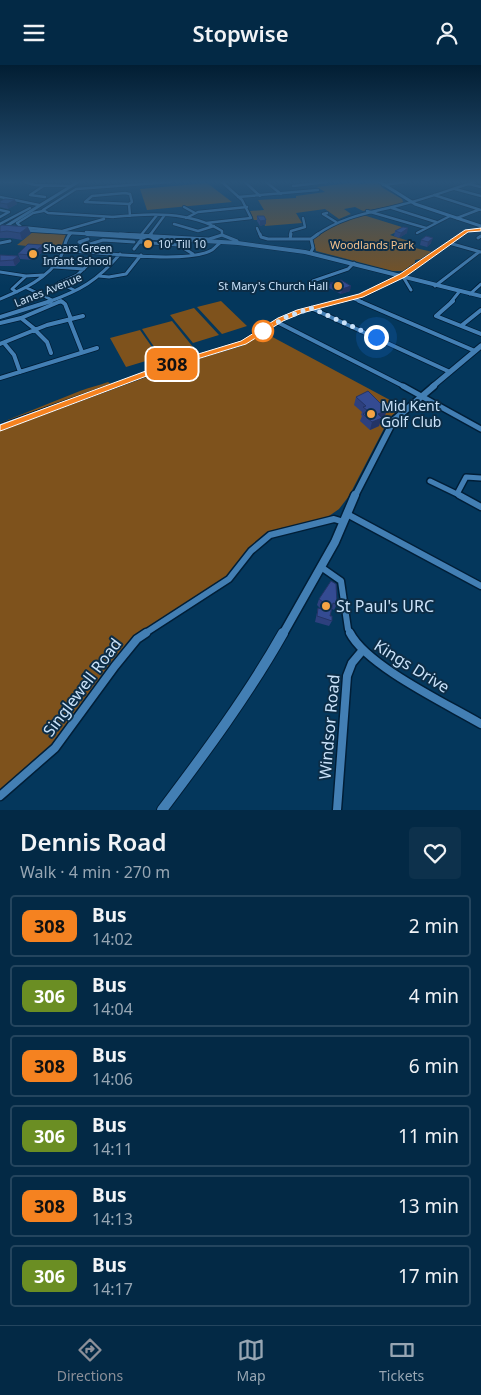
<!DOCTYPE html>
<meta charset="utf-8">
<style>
:root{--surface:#032945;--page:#0d314c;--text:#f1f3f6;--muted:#97a6b3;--line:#24455e;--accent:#8c9099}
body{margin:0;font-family:"Noto Sans",sans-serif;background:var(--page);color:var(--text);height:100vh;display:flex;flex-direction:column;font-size:19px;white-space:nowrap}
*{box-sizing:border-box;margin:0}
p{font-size:16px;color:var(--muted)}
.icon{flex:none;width:28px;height:28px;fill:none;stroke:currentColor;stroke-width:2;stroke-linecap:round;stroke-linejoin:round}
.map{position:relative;height:745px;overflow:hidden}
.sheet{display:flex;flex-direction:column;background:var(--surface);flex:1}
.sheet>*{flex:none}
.badge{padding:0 10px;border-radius:8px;font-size:18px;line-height:32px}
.you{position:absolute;width:25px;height:25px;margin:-12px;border:4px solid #fff;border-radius:50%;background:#1a73e8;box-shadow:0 0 0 8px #1a73e833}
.map>.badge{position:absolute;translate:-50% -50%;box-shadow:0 0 0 2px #fff}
.round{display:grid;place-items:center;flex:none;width:52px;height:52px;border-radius:5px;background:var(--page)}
.overview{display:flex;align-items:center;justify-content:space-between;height:85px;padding:0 20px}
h1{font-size:24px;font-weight:600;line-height:38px}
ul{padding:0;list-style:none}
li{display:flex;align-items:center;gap:15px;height:62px;margin:0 10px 8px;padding:0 10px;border:2px solid var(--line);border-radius:5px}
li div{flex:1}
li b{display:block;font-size:19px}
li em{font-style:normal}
li .badge{min-width:55px;font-weight:700;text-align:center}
header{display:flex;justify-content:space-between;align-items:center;height:65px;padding:0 20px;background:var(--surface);font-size:22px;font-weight:600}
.menu{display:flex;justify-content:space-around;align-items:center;height:70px;border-top:1px solid var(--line);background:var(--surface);font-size:14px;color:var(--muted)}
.menu a{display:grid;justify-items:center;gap:2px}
.menu .active{color:var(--accent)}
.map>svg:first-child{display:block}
</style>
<header><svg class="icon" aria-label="menu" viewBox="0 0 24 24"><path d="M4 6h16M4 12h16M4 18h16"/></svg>Stopwise<svg class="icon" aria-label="person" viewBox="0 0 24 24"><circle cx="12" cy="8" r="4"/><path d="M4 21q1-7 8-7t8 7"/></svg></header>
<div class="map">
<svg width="481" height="745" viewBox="0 0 481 745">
<rect width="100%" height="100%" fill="#04375c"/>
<!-- green -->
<path fill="#7e521c" d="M357,117L361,119L378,117L383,123L402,134L404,139L363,146L355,142L344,144L351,149L339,154L325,144L296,148L302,158L265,161L264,155H254L250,146L264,145L258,135L296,133V131L325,127L317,122Z
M207,118L232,137L147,145L140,124Z
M360,149L405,163L390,170L415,178V183L433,187L421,194L415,195V198L404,206H393L316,186L313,174L343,155L348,157L344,155Z
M34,166L66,169L61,182L48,183L17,180Z
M221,236L247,261L222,269L197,242Z
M194,243L219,270L193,278L170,250Z
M172,256L193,282L161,292L142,264Z
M140,265L159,292L126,302L110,273Z
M265,268L403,342L390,352L349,431L339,444L322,456L281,463L267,470L217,521L129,577L79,649L43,691L0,727V366L178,300L242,281Z
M108,317L111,319L0,360V358L80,326C90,322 98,321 108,317Z"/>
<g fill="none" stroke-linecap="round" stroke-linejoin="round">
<!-- minor-far5 casing -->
<g stroke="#001e37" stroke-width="4">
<path id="minor-far5" d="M4,117H14
M24,117L35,120L70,121
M245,117L260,131
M266,117L281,129
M469,119L481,122
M45,120L30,130L45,132
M383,120L406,117
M293,121L327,117
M455,124L481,131
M125,128L92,131L85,137L130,139
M125,128L130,129L132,137L129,139L130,151
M434,130L481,145
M0,132L39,140
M238,132L318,125
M184,142L195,148
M392,143L436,157
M0,145L9,147L0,152
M43,146L33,148L17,158L21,162L61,166
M367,146L426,163
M327,148L323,149L336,157
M112,152C149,148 190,146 222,166V170
M114,152L48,148L43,145L76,124L171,117
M186,153L198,147L247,142
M457,153L478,145
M206,158L251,153L242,135L222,117
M0,159L30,143
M174,159L198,166L214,161
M257,163L260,170
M59,167L104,154
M86,167L141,170
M417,168L450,151
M69,170L71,168
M141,170L157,150
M150,170L164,151
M290,170L291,166L305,162L303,153
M316,170C345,150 371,148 404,139C428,133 451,124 475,117"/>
</g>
<!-- minor-far4 casing -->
<g stroke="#001e37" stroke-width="4.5">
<path id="minor-far4" d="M120,169L208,174
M260,169L261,172L268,174H311
M222,170L237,176
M149,171L151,169
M478,173L481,171
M290,174L291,169
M206,175L222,170
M139,177L178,180L183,178
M0,178L10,176
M449,178L481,187
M87,180L103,175L134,177
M134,184L141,175
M185,184L193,189
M64,186C97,186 186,200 212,185C215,183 218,179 221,177
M87,187L91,182L79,177L88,174
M311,187L313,183L311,174L318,169
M54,202L84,204
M0,207L26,211L43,210
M402,210L411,225
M99,211L109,212L126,209L141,190
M313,216L348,204L354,198
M59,218L77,210L92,196L80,195
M59,218L74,225
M435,221L479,187
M27,223L52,235
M17,227L12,224L26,211
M470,229L481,219
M352,233L362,237
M0,234C22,225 49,213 61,191C65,184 64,176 70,169
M48,237C81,225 97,216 120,189
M58,237H63
M451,237L459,227"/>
</g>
<!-- minor-far3 casing -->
<g stroke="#001e37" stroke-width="5.5">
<path id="minor-far3" d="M359,236L475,286
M453,236L436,251L481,269
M311,243L450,307
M0,252L51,236
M21,253L36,265
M69,254L82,287
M277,257L405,322
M0,258L21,253L61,236L65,239L71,254
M461,261L481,245
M35,265L47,277L51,288
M4,278L14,290L20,307
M0,279L47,260L83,251
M0,313L97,283"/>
</g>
<!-- minor-far2 casing -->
<g stroke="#001e37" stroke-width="8">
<path id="minor-far2" d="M403,321L481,364
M430,416L457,429L466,412L481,413
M457,429L461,431"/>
</g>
<!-- minor-far1 casing -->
<g stroke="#001e37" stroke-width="9">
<path id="minor-far1" d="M459,430L481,442
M347,449L481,521
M321,502L341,516L348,564L351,569
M144,569L229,514L251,486L270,470L334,454L344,457"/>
</g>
<!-- minor casing -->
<g stroke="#001e37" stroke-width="11">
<path id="minor" d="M350,568C367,601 447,639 481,659
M0,731L55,683L115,601L137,574L146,568
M337,745L347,611L352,598L362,586"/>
</g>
<!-- tertiary-far5 casing -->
<g stroke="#001e37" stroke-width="4.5">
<path id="tertiary-far5" d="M0,165L78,117
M21,165L107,170"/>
</g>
<!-- tertiary-far4 casing -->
<g stroke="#001e37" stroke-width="5">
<path id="tertiary-far4" d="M87,169L238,178L305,187L481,231"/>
</g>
<!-- tertiary-far3 casing -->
<g stroke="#001e37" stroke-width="7">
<path id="tertiary-far3" d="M432,322L481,281"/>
</g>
<!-- tertiary-far2 casing -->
<g stroke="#001e37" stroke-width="9">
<path id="tertiary-far2" d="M355,431L394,355L434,321"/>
</g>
<!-- tertiary-far1 casing -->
<g stroke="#001e37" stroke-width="11">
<path id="tertiary-far1" d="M283,569L335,477L355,430"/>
</g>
<!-- tertiary casing -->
<g stroke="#001e37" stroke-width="12">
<path id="tertiary" d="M162,745C205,688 248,630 283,568"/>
</g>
<!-- secondary casing -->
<g stroke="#001e37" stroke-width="4.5">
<path id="secondary" d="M380,117L415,139L481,161"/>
</g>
<!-- primary casing -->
<g stroke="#001e37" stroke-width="2">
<path id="primary" d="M481,164V166L468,167L404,211L363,232L302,247L283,255L245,278L173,301L0,365V359L169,299L241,276L279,253L298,245L359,230L400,209L466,165Z"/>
</g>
<!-- minor-far5 -->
<use href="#minor-far5" stroke="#437fb4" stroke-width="2.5"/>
<!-- minor-far4 -->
<use href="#minor-far4" stroke="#437fb4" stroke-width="3"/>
<!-- minor-far3 -->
<use href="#minor-far3" stroke="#437fb4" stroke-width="4"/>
<!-- minor-far2 -->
<use href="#minor-far2" stroke="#437fb4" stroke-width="5"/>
<!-- minor-far1 -->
<use href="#minor-far1" stroke="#437fb4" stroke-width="6"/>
<!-- minor -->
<use href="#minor" stroke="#437fb4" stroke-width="8"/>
<!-- tertiary-far5 -->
<use href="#tertiary-far5" stroke="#437fb4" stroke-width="3"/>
<!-- tertiary-far4 -->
<use href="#tertiary-far4" stroke="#437fb4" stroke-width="4"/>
<!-- tertiary-far3 -->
<use href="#tertiary-far3" stroke="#437fb4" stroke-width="5"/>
<!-- tertiary-far2 -->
<use href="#tertiary-far2" stroke="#437fb4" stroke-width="6"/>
<!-- tertiary-far1 -->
<use href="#tertiary-far1" stroke="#437fb4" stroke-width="8"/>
<!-- tertiary -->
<use href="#tertiary" stroke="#437fb4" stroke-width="10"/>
<!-- secondary -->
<use href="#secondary" stroke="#4a8cc7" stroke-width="3"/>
<!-- primary -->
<use href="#primary" fill="#519ada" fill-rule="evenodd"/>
</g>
<!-- wall -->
<path fill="#2d407e" d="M15,135L17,139L8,144L0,142V136Z
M257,151L266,155V159L260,161L257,156Z
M0,161L31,168L22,175L10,173H0Z
M395,166L407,168L399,173L394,171Z
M421,175L431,178L427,182L420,180Z
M45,185L33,195L20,194L18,189Z
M0,190L18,191L20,196L15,201H0Z
M330,218L350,226L341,229L329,223Z
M356,332L387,345L384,353L381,354L379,361L370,365L360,356L362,351L361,350L362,347L354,340Z
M319,534L337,539L334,545L332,544L330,551L332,556L329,561L315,557L318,543H320L317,540Z"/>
<!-- shaded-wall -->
<path fill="#243466" d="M15,135L17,139L8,144L7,139Z
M266,155V159L260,161V156Z
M28,162L31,168L22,175L20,168Z
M408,163L407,168L399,173L401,168Z
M433,173L431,178L427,182L428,177Z
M43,180L45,185L33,195L31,190Z
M18,191L20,196L15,201L13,195Z
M351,221L350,226L341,229L342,224Z
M387,345L384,353L381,354L379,361L370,365L372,357L378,349Z"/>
<!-- building -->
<path fill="#344b92" stroke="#243466" d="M5,134L15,135L7,139L0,138V136Z
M257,151H264L266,155L260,156Z
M2,160L28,162L20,168L7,166L0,167V161Z
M403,162L408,163L401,168L395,166Z
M426,171L433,173L428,177L421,175Z
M28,179L43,180L31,190L18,189Z
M0,190L18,191L13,195L0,196Z
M341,215L351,221L342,224L330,218Z
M368,326L387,345L378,349L382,353L372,357L363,349L368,346L363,342L366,341L356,332Z
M331,516L336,519L337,539L333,538L330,551H332V556L317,551L318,543L321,544L323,537L319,534Z"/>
<!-- sky -->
<linearGradient id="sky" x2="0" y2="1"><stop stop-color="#021e33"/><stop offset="0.53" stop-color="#295378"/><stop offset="1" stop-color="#295378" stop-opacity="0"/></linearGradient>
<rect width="481" height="221" fill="url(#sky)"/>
<!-- line -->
<path fill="#f58220" stroke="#fff" d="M481,163V166L468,167L405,212L363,232L302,248L283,256L246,279L168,303L3,365L0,366V360L162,300L241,276L278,253L297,245L359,229L400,209L465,165Z"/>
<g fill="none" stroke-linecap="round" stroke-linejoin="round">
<!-- walk -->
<path stroke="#cae2f9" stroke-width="5" stroke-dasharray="0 9" d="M263,266L286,252L311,243L376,272"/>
</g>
<!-- markers -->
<g fill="#f4a444" stroke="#0c2d47" stroke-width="2">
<circle cx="148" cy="179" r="5"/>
<circle cx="33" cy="189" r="5"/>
<circle cx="338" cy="221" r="5"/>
<circle cx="371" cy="349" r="5"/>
<circle cx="326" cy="541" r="5"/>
</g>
<circle fill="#fff" stroke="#f58220" stroke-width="2.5" cx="263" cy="266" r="10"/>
<g text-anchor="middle" stroke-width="4" stroke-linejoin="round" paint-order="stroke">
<!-- far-poi labels -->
<g font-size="11" fill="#cae2f9" stroke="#0c2d47" text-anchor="start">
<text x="158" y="183">10' Till 10</text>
<text x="43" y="187">Shears Green<tspan x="43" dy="13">Infant School</tspan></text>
<text x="328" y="225" text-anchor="end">St Mary's Church Hall</text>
</g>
<!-- far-park labels -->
<g font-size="11" fill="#f5c28d" stroke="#0c2d47">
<text x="372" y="184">Woodlands Park</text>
</g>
<!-- far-street labels -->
<g font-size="11" fill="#cae2f9" stroke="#0c2d47">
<text transform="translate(48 225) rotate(-22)" y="4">Lanes Avenue</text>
</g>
<!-- poi labels -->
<g font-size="14" fill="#cae2f9" stroke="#0c2d47" text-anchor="start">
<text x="381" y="346">Mid Kent<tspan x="381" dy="16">Golf Club</tspan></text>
</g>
<!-- near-poi labels -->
<g font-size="16" fill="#cae2f9" stroke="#0c2d47" text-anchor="start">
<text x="336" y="547">St Paul's URC</text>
</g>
<!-- near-street labels -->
<g font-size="16" fill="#cae2f9" stroke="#0c2d47">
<text transform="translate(412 601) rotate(32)" y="6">Kings Drive</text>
<text transform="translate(82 622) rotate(-53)" y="6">Singlewell Road</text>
<text transform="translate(329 662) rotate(-85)" y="6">Windsor Road</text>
</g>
</g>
</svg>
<div class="you" style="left:376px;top:272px"></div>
<b class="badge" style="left:172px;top:299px;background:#f58220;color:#111">308</b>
</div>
<section class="sheet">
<div class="overview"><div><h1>Dennis Road</h1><p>Walk · 4 min · 270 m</p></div><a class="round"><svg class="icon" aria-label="heart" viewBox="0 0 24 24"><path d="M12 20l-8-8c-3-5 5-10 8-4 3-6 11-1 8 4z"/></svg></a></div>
<ul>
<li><span class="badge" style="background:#f58220;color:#111">308</span><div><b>Bus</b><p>14:02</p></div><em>2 min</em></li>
<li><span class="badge" style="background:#6b8e23;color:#fff">306</span><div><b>Bus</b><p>14:04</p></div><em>4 min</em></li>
<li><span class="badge" style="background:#f58220;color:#111">308</span><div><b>Bus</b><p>14:06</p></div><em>6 min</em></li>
<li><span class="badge" style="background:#6b8e23;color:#fff">306</span><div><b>Bus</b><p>14:11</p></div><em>11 min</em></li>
<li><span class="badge" style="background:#f58220;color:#111">308</span><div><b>Bus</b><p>14:13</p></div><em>13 min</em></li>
<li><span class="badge" style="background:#6b8e23;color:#fff">306</span><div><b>Bus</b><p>14:17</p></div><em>17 min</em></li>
</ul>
</section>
<nav class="menu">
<a class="active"><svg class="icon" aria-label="directions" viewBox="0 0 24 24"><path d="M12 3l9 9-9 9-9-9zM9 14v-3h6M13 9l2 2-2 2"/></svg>Directions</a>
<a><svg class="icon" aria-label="map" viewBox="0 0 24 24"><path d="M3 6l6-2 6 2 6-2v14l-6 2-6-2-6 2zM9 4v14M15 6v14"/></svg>Map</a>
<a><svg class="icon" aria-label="tickets" viewBox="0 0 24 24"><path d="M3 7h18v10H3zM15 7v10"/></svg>Tickets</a>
</nav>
